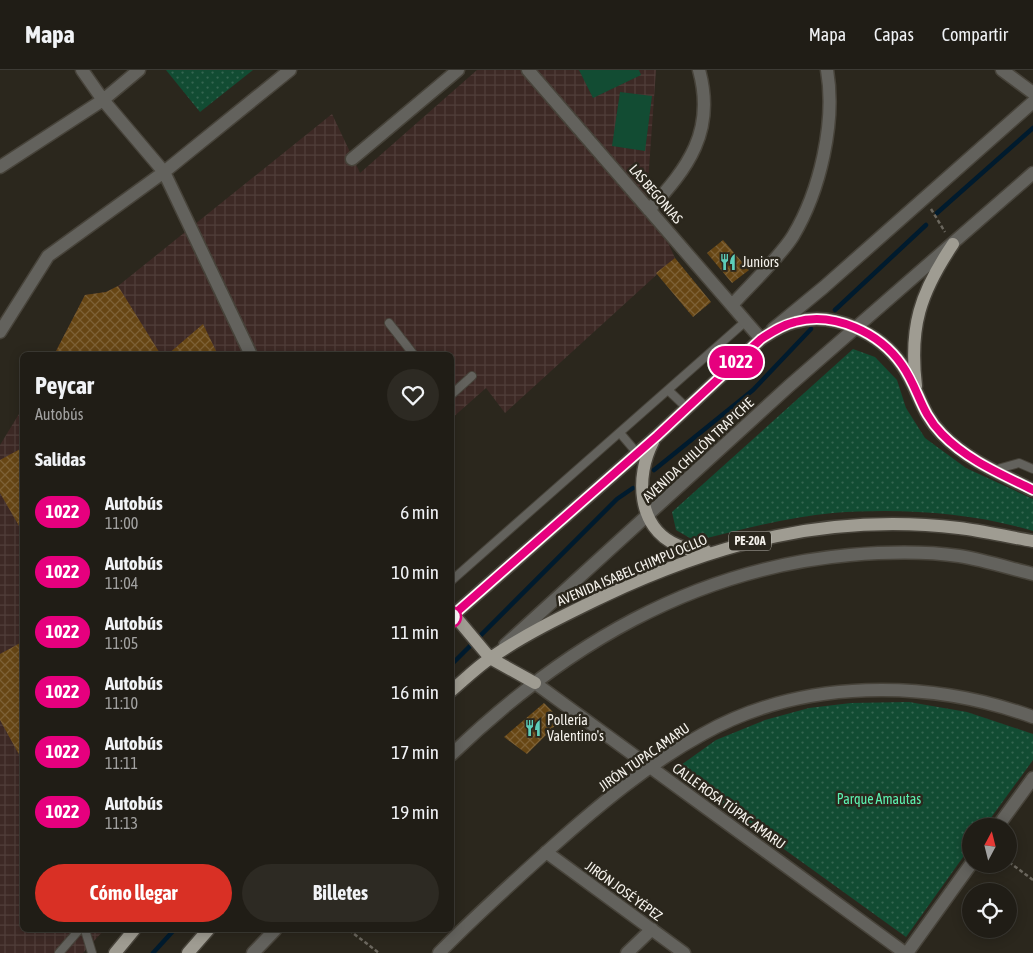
<!DOCTYPE html>
<html lang="es">
<meta charset="utf-8">
<style>
:root{--surface:#201d16;--page:#2d2a23;--text:#f1f3f6;--muted:#a2a2a1;--line:#3d3b35;--accent:#d93025}
body{margin:0;font-family:"Asap Condensed",sans-serif;background:var(--page);color:var(--text);height:100vh;display:flex;flex-direction:column;font-size:19px;white-space:nowrap}
*{box-sizing:border-box;margin:0}
p{font-size:16px;color:var(--muted)}
.icon{flex:none;width:28px;height:28px;fill:none;stroke:currentColor;stroke-width:2;stroke-linecap:round;stroke-linejoin:round}
.map{position:relative;flex:1;overflow:hidden}
.panel{position:absolute;left:20px;top:282px;width:434px;height:580px;display:flex;flex-direction:column;background:var(--surface);border-radius:8px;box-shadow:0 2px 12px #0003,0 0 0 1px var(--line)}
.panel>*{flex:none}
.badge{padding:0 10px;border-radius:16px;font-size:18px;line-height:32px}
.needle{width:32px;rotate:7deg}
.fabs{position:absolute;left:962px;top:748px;display:grid;gap:10px}
.fabs a{display:grid;place-items:center;width:55px;height:55px;border-radius:50%;background:var(--surface);box-shadow:0 2px 12px #0003,0 0 0 1px var(--line);font-size:25px}
.map>.badge{position:absolute;translate:-50% -50%;box-shadow:0 0 0 2px #fff}
h2{padding:0 15px;font-size:19px;line-height:45px}
.round{display:grid;place-items:center;flex:none;width:52px;height:52px;border-radius:26px;background:var(--page)}
.head{display:flex;align-items:center;justify-content:space-between;height:85px;padding:0 15px}
h1{font-size:24px;font-weight:700;line-height:38px}
.primary-button{display:flex;gap:10px;margin-top:auto;padding:10px 15px}
.primary-button a{flex:1;height:58px;border-radius:30px;background:var(--accent);color:#fff;font-size:20px;font-weight:700;line-height:58px;text-align:center}
.primary-button a+a{background:var(--page);color:var(--text)}
ul{padding:0;list-style:none}
li{display:flex;align-items:center;gap:15px;height:60px;padding:0 15px}
li div{flex:1}
li b{display:block;font-size:19px}
li em{font-style:normal}
li .badge{min-width:55px;font-weight:700;text-align:center}
header{display:flex;align-items:center;gap:30px;box-sizing:border-box;height:70px;padding:0 25px;background:var(--surface);border-bottom:1px solid var(--line)}
header strong{font-size:24px}
nav{display:flex;gap:28px;margin-inline-start:auto;font-size:18px}
.map>svg:first-child{display:block}
</style>
<header>
<strong>Mapa</strong>
<nav><a>Mapa</a><a>Capas</a><a>Compartir</a></nav>
</header>
<div class="map">
<svg width="1033" height="883" viewBox="0 0 1033 883">
<defs>
<pattern id="industrial-grid" width="8" height="8" patternUnits="userSpaceOnUse" patternTransform="scale(1.25)"><rect width="8" height="8" fill="#3d2925"/><path d="M0 4h8M4 0v8" fill="none" stroke="#503e3a"/></pattern>
<pattern id="grass-dots" width="8" height="8" patternUnits="userSpaceOnUse" patternTransform="scale(1.25)"><rect width="8" height="8" fill="#124c33"/><path d="M2 2h.1M6 6h.1" fill="none" stroke="#356651" stroke-width="1.8" stroke-linecap="round"/></pattern>
<pattern id="building-cross-hatch" width="8" height="8" patternUnits="userSpaceOnUse" patternTransform="scale(1.25)"><rect width="8" height="8" fill="#674614"/><path d="M0 0l8 8M0 8l8-8" fill="none" stroke="#7d6136"/></pattern>
</defs>
<rect width="100%" height="100%" fill="#2b271d"/>
<!-- industrial -->
<path fill="url(#industrial-grid)" d="M477,0H656L647,126L675,188L505,343L486,318L451,349V285H54L85,225L106,222L118,216L332,44L360,103Z
M22,339V860H104L83,883H0V375Z"/>
<!-- grass -->
<path fill="url(#grass-dots)" d="M166,0H253L200,42Z
M853,279L875,287L897,310L906,338L925,368L966,398L1033,429V461C970,442 899,438 833,443C787,447 740,460 695,471L676,460L672,442Z
M909,632L967,642L1033,664V690L985,756H971V776L906,867L674,700L716,670L765,650L809,638L851,633Z"/>
<!-- garden -->
<path fill="#124c33" d="M579,0H639L641,5L593,28Z
M620,22L652,26L645,81L612,76Z"/>
<g fill="none" stroke-linecap="round" stroke-linejoin="round">
<!-- stream -->
<path stroke="#001b2e" stroke-width="4.5" d="M937,143L1033,58
M835,240L926,155
M654,400L753,320L811,259
M451,595L617,429L633,418
M153,883L174,860"/>
</g>
<!-- building -->
<path fill="url(#building-cross-hatch)" d="M723,170L749,200L732,213L707,183Z
M675,188L711,232L693,247L656,203Z
M118,216L161,285H54L85,225L106,222Z
M203,254L218,285H167Z
M22,378V461L0,423V390Z
M22,572V690L0,650V584Z
M544,633L561,650L527,684L504,667Z"/>
<g fill="none" stroke-linecap="round" stroke-linejoin="round">
<!-- service casing -->
<g stroke="#47433a" stroke-width="10">
<path id="service" d="M389,253L414,285
M668,320L687,338
M451,325L472,306
M620,363L637,383
M994,400L1019,393L1033,399
M451,511L746,251
M85,860L92,883
M59,883L79,860"/>
</g>
<!-- minor casing -->
<g stroke="#47433a" stroke-width="15">
<path id="minor" d="M82,0L103,30L164,102L251,285
M528,0L761,269
M1002,0L1033,23
M352,89L458,0
M0,97L103,30L139,0
M649,140C688,98 716,61 699,0
M732,235C749,216 780,187 793,166C820,121 836,52 827,0
M0,262L48,186L164,102L290,0
M535,613L905,883
M451,685C563,577 692,499 850,485C886,482 923,481 959,486C984,490 1009,498 1033,504
M998,756L1033,708
M546,782L684,883
M253,883L275,860
M439,883C475,846 514,811 552,777C599,735 648,694 703,664C802,608 929,609 1033,647
M627,883L652,859
M907,883L971,794"/>
</g>
<!-- tertiary casing -->
<g stroke="#47433a" stroke-width="15">
<path id="tertiary" d="M773,259L824,217L1033,32
M505,575L789,316L1033,103"/>
</g>
<!-- primary casing -->
<g stroke="#47433a" stroke-width="15">
<path id="primary" d="M916,316C909,257 920,223 953,174
M653,372C635,406 637,458 677,475C686,479 696,483 706,481
M454,545L490,588L535,613
M451,547L657,366L761,269C772,262 782,255 795,252C834,241 880,263 902,295C919,319 920,342 942,364C967,390 1001,404 1033,420
M451,621C464,610 477,597 492,587C527,563 565,545 604,526C719,472 831,443 959,458C984,461 1008,467 1033,471
M115,883L134,860
M188,883L208,860"/>
</g>
<!-- path -->
<path stroke="#6b675e" stroke-width="2.5" stroke-dasharray="4 2.5" stroke-linecap="butt" d="M931,139L945,162
M1009,792L1033,810
M349,860L379,883"/>
<!-- service -->
<use href="#service" stroke="#63625d" stroke-width="8"/>
<!-- minor -->
<use href="#minor" stroke="#63625d" stroke-width="12"/>
<!-- tertiary -->
<use href="#tertiary" stroke="#63625d" stroke-width="12"/>
<!-- primary -->
<use href="#primary" stroke="#9f9c92" stroke-width="12"/>
</g>
<g fill="none" stroke-linecap="round" stroke-linejoin="round">
<!-- line casing -->
<g stroke="#fff" stroke-width="11">
<path id="line" d="M451,547L657,366L761,269C772,262 782,255 795,252C834,241 880,263 902,295C919,319 920,342 942,364C967,390 1001,404 1033,420"/>
</g>
<!-- line -->
<use href="#line" stroke="#e6007e" stroke-width="8"/>
</g>
<!-- icons -->
<defs>
<g id="restaurant-bare" transform="scale(1.35)"><path d="M-5-6h1v4h1v-4h1v4h1v-4h1v5L-1.5 .5V6h-2V.5L-5-1ZM5-6V6H3V1.5H1.5Q1.5-4 5-6Z" fill="#5dceb9" stroke="#2b271d" stroke-width="2.5" paint-order="stroke"/></g>
</defs>
<g fill-rule="evenodd">
<use href="#restaurant-bare" x="728" y="192"/>
<use href="#restaurant-bare" x="533" y="658"/>
</g>
<!-- markers -->
<circle fill="#fff" stroke="#e6007e" stroke-width="2.5" cx="451" cy="547" r="10"/>
<g text-anchor="middle" stroke-width="5" stroke-linejoin="round" paint-order="stroke">
<!-- shield labels -->
<rect fill="#2b271d" stroke="#b8b5ae" stroke-width="1" x="729" y="461.5" width="42" height="19" rx="4"/>
<g font-size="12" font-weight="bold" fill="#f5f2ec">
<text x="750" y="475">PE-20A</text>
</g>
<!-- street labels -->
<g font-size="14" fill="#f5f2ec" stroke="#2b271d">
<text transform="translate(656 124) rotate(49)" y="5">LAS BEGONIAS</text>
<text transform="translate(698 380) rotate(-43)" y="5">AVENIDA CHILLÓN TRAPICHE</text>
<text transform="translate(632 500) rotate(-23)" y="5">AVENIDA ISABEL CHIMPU OCLLO</text>
<text transform="translate(644 687) rotate(-35)" y="5">JIRÓN TUPAC AMARU</text>
<text transform="translate(729 736) rotate(36)" y="5">CALLE ROSA TÚPAC AMARU</text>
<text transform="translate(624 821) rotate(36)" y="5">JIRÓN JOSÉ YÉPEZ</text>
</g>
<!-- poi labels -->
<g font-size="14" fill="#f5f2ec" stroke="#2b271d" text-anchor="start">
<text x="742" y="197">Juniors</text>
<text x="547" y="655">Pollería<tspan x="547" dy="16">Valentino's</tspan></text>
</g>
<!-- park labels -->
<g font-size="14" fill="#5cf2b0" stroke="#2b271d">
<text x="879" y="734">Parque Amautas</text>
</g>
</g>
</svg>
<div class="fabs">
<a><svg class="needle" viewBox="-14 -14 28 28"><path d="M0-13l5 13h-10z" fill="#e53935"/><path d="M0 13l5-13h-10z" fill="#a2a2a1"/></svg></a>
<a><svg class="icon" aria-label="locate" viewBox="0 0 24 24"><circle cx="12" cy="12" r="6"/><path d="M12 2v4M12 18v4M2 12h4M18 12h4"/></svg></a>
</div>
<b class="badge" style="left:736px;top:292px;background:#e6007e;color:#fff">1022</b>
<section class="panel">
<div class="head"><div><h1>Peycar</h1><p>Autobús</p></div><a class="round"><svg class="icon" aria-label="heart" viewBox="0 0 24 24"><path d="M12 20l-8-8c-3-5 5-10 8-4 3-6 11-1 8 4z"/></svg></a></div>
<h2>Salidas</h2>
<ul>
<li><span class="badge" style="background:#e6007e;color:#fff">1022</span><div><b>Autobús</b><p>11:00</p></div><em>6 min</em></li>
<li><span class="badge" style="background:#e6007e;color:#fff">1022</span><div><b>Autobús</b><p>11:04</p></div><em>10 min</em></li>
<li><span class="badge" style="background:#e6007e;color:#fff">1022</span><div><b>Autobús</b><p>11:05</p></div><em>11 min</em></li>
<li><span class="badge" style="background:#e6007e;color:#fff">1022</span><div><b>Autobús</b><p>11:10</p></div><em>16 min</em></li>
<li><span class="badge" style="background:#e6007e;color:#fff">1022</span><div><b>Autobús</b><p>11:11</p></div><em>17 min</em></li>
<li><span class="badge" style="background:#e6007e;color:#fff">1022</span><div><b>Autobús</b><p>11:13</p></div><em>19 min</em></li>
</ul>
<div class="primary-button"><a>Cómo llegar</a><a>Billetes</a></div>
</section>
</div>
